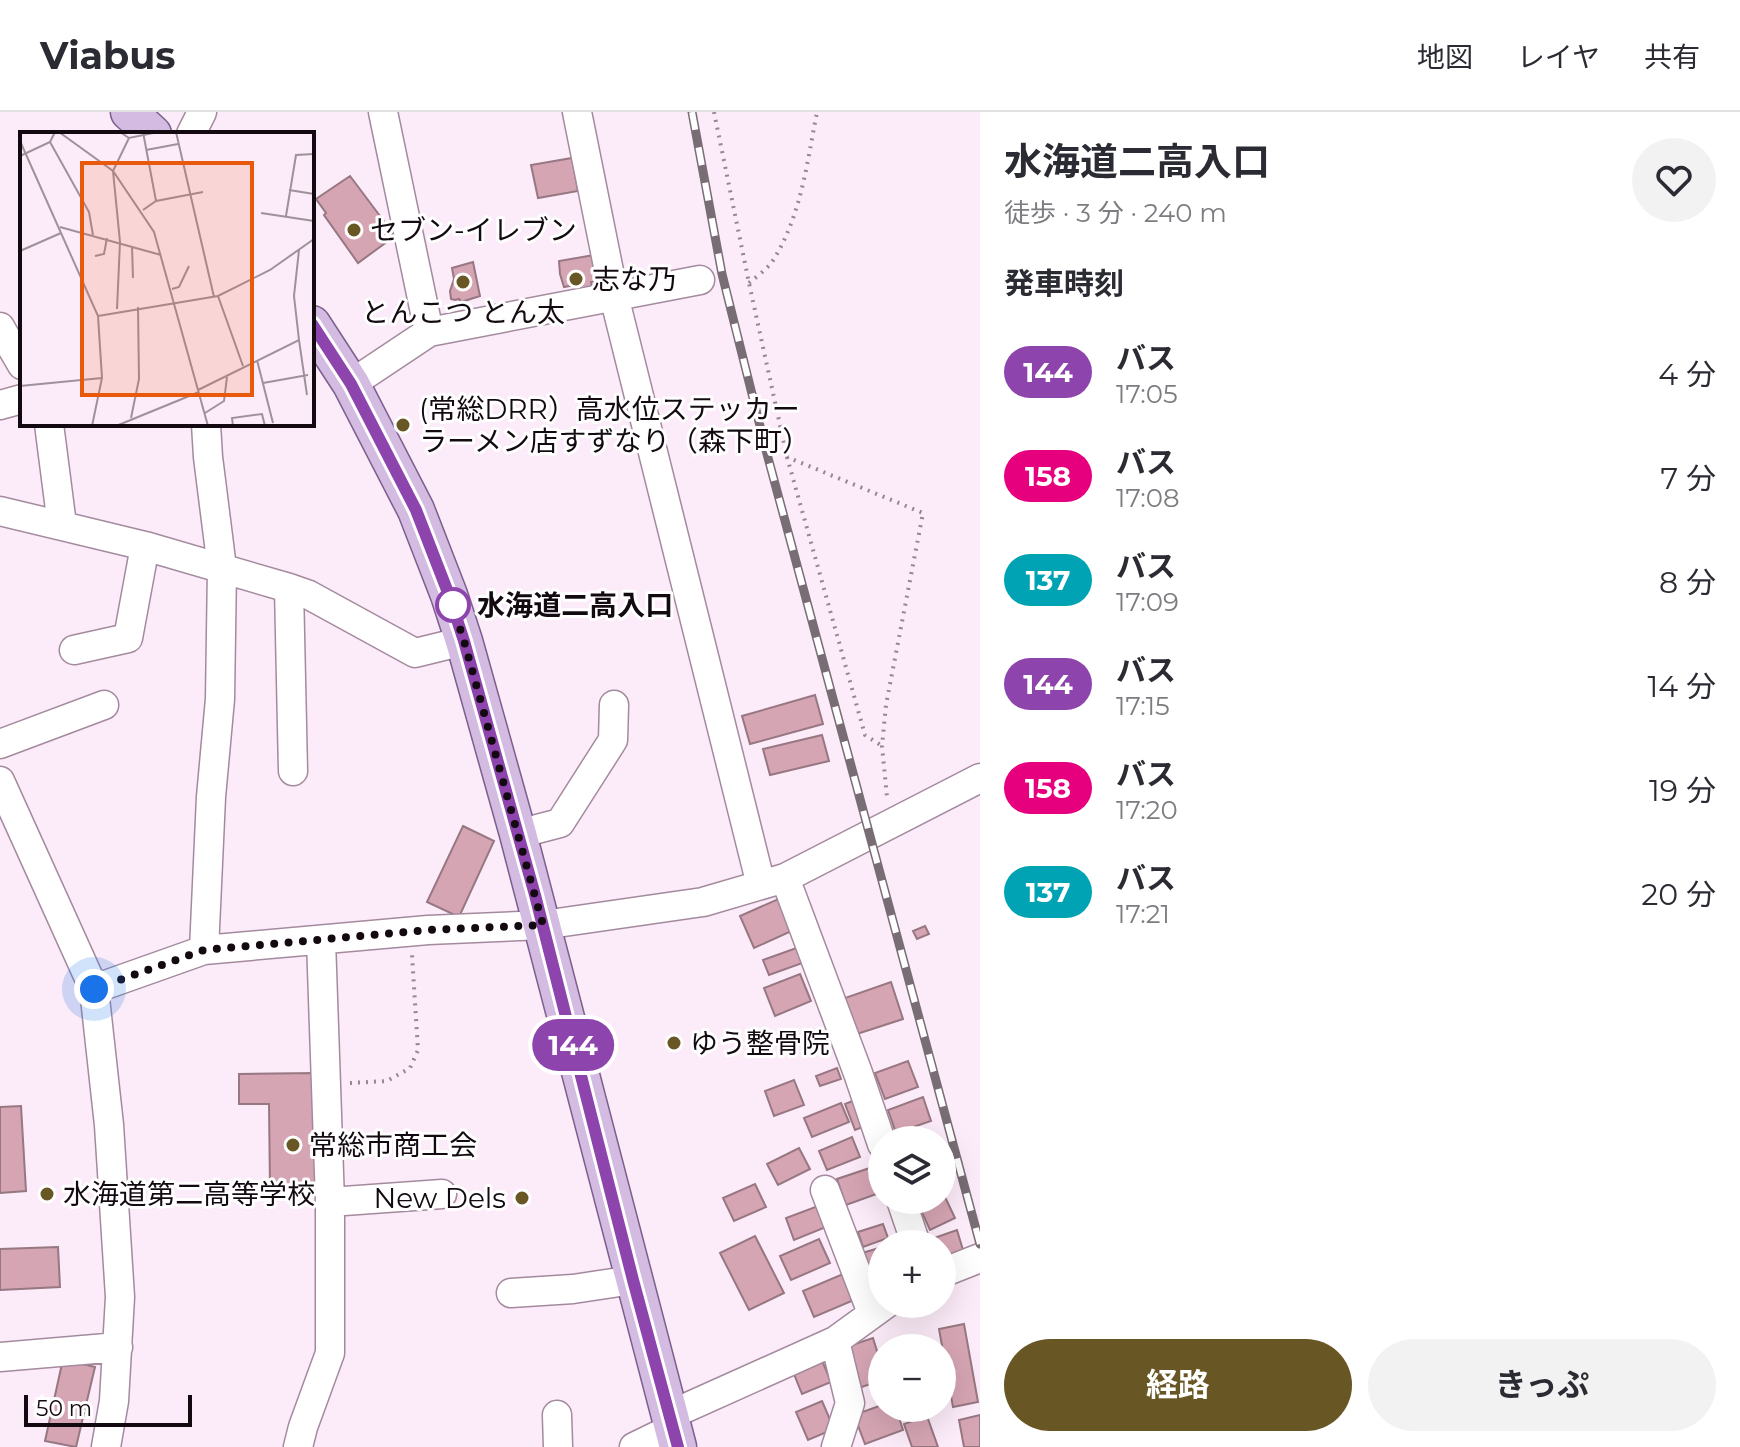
<!DOCTYPE html>
<html lang="ja">
<meta charset="utf-8">
<style>
:root{--surface:#fff;--page:#f2f2f3;--text:#2b2b33;--muted:#7c7c81;--line:#e1e1e2;--accent:#685724}
body{margin:0;font-family:Montserrat,"Noto Sans JP",sans-serif;background:var(--page);color:var(--text);height:100vh;display:flex;flex-direction:column;font-size:30px;white-space:nowrap}
*{box-sizing:border-box;margin:0}
p{font-size:26px;color:var(--muted)}
.icon{flex:none;width:44px;height:44px;fill:none;stroke:currentColor;stroke-width:2;stroke-linecap:round;stroke-linejoin:round}
.map{position:relative;flex:1;overflow:hidden}
.side{display:flex;flex-direction:column;background:var(--surface);width:760px}
.side>*{flex:none}
.badge{padding:0 16px;border-radius:26px;font-size:28px;line-height:52px}
.fabs{position:absolute;left:868px;top:1014px;display:grid;gap:16px}
.fabs a{display:grid;place-items:center;width:88px;height:88px;border-radius:50%;background:var(--surface);box-shadow:0 8px 32px #0002;font-size:40px}
.scale{position:absolute;left:24px;bottom:20px;width:168px;box-sizing:border-box;padding-left:8px;border:4px solid #130a11;border-top:0;font-size:22px;line-height:28px;white-space:nowrap;color:#130a11;-webkit-text-stroke:6px #fefefe;paint-order:stroke}
.you{position:absolute;width:40px;height:40px;margin:-20px;border:6px solid #fff;border-radius:50%;background:#1a73e8;box-shadow:0 0 0 12px #1a73e833}
.map>.badge{position:absolute;translate:-50% -50%;box-shadow:0 0 0 4px #fff}
h2{padding:0 24px;font-size:30px;line-height:72px}
.round{display:grid;place-items:center;flex:none;width:84px;height:84px;border-radius:42px;background:var(--page)}
.headline{display:flex;align-items:center;justify-content:space-between;height:136px;padding:0 24px}
h1{font-size:38px;font-weight:700;line-height:60px}
.cta{display:flex;gap:16px;margin-top:auto;padding:16px 24px}
.cta a{flex:1;height:92px;border-radius:48px;background:var(--accent);color:#fff;font-size:32px;font-weight:700;line-height:92px;text-align:center}
.cta a+a{background:var(--page);color:var(--text)}
ul{padding:0;list-style:none}
li{display:flex;align-items:center;gap:24px;height:104px;padding:0 24px}
li div{flex:1}
li b{display:block;font-size:30px}
li em{font-style:normal}
li .badge{min-width:88px;font-weight:700;text-align:center}
header{display:flex;align-items:center;gap:48px;box-sizing:border-box;height:112px;padding:0 40px;background:var(--surface);border-bottom:2px solid var(--line)}
header strong{font-size:38px}
nav{display:flex;gap:44px;margin-inline-start:auto;font-size:28px}
main{display:flex;flex:1;min-height:0}
.map>svg:first-child{display:block}
</style>
<header>
<strong>Viabus</strong>
<nav><a>地図</a><a>レイヤ</a><a>共有</a></nav>
</header>
<main>
<div class="map">
<svg width="980" height="1335" viewBox="0 0 980 1335">
<rect width="100%" height="100%" fill="#fcebf8"/>
<!-- building -->
<path fill="#d6a5b4" stroke="#977781" stroke-width="2" d="M572,46L578,79L538,86L531,53Z
M350,64L395,124L358,151L324,103L326,101L316,87Z
M594,143L600,169L591,170L592,175L576,178L575,173L564,175L560,162L559,149Z
M473,150L480,184L461,190L459,187L455,188L451,187L450,179L454,167L452,156Z
M815,583L823,612L750,632L742,604Z
M822,623L829,649L770,663L763,637Z
M463,714L494,729L459,805L427,790Z
M783,785L796,817L754,836L740,804Z
M925,814L929,822L917,827L913,819Z
M802,834L808,849L769,863L763,848Z
M800,862L811,889L775,904L764,876Z
M891,870L903,907L857,922L845,886Z
M908,949L918,975L885,987L875,961Z
M837,956L841,967L820,974L816,964Z
M316,961L318,1075L270,1076L269,992H239V962Z
M794,968L804,993L774,1004L765,979Z
M862,985L873,1011L855,1018L845,992Z
M923,985L931,1009L896,1021L888,998Z
M841,991L849,1010L812,1025L804,1006Z
M21,994L26,1079L0,1081V995Z
M852,1025L860,1045L827,1058L819,1039Z
M799,1036L810,1057L778,1073L767,1052Z
M882,1052V1080L846,1093L837,1067Z
M755,1072L766,1095L734,1109L723,1086Z
M945,1085L955,1106L930,1118L920,1096L937,1088H942Z
M818,1094L826,1115L794,1128L786,1106Z
M883,1112L888,1126L863,1135L858,1120Z
M957,1118L963,1138L942,1145V1132H933L931,1127Z
M755,1124L784,1181L749,1198L720,1141Z
M819,1127L830,1151L791,1168L780,1144Z
M58,1135L60,1175L0,1178V1137Z
M882,1135V1164L866,1168L859,1142Z
M843,1162L854,1188L814,1205L803,1179Z
M964,1212L978,1290L953,1295L939,1217Z
M873,1226L882,1255V1268L859,1276L846,1235Z
M821,1246L831,1270L802,1282L792,1257Z
M63,1247L95,1255L76,1335L45,1329Z
M822,1289L834,1317L808,1328L796,1300Z
M882,1293V1296H896L903,1318L865,1332L854,1303Z
M980,1303V1335H964L959,1308Z
M927,1304L938,1335H912L904,1312Z"/>
<g fill="none" stroke-linecap="round" stroke-linejoin="round">
<!-- minor casing -->
<g stroke="#a48a9e" stroke-width="31">
<path id="minor" d="M383,0L429,220
M577,0L614,184L761,773
M191,22L202,0
M0,215L22,253
M351,272L429,220L700,168
M0,293L22,287
M49,312L62,413
M0,399L145,434L289,476L309,483L415,541L464,529
M289,476L293,659
M74,538L128,526L145,434
M0,632L104,593
M0,669L94,877L109,1013L120,1185L114,1289L106,1335
M518,722L560,711L613,628L614,593
M785,766L858,961L882,1032
M204,838L211,685L220,587L222,456L208,345L206,312
M94,877L204,838L428,818L543,813L703,790L785,766L980,666
M825,1078L872,1201
M901,1088L916,1132
M330,1090L442,1082
M942,1161L980,1146
M511,1181L573,1177L633,1168
M835,1229L850,1291L836,1335
M0,1245L118,1235
M557,1303L558,1335
M670,1303L835,1229L886,1192
M298,1335L303,1315L330,1241V1090L321,828
M634,1335L673,1316"/>
</g>
<!-- major casing -->
<g stroke="#7c5f8c" stroke-width="39">
<path id="major" d="M129,0L153,22
M312,212L351,272L416,398L449,483L464,529L518,722L678,1335"/>
</g>
<!-- path -->
<path stroke="#958792" stroke-width="4" stroke-dasharray="2 6" stroke-linecap="butt" d="M714,0L749,171L787,345L923,401L886,593L882,634L887,685
M749,171C756,165 766,158 772,150C801,105 807,51 817,0
M787,345L865,623L882,634
M350,971L387,969L410,956L418,938L412,843"/>
<!-- minor -->
<use href="#minor" stroke="#fff" stroke-width="28"/>
<!-- major -->
<use href="#major" stroke="#d3bbe2" stroke-width="36"/>
<!-- rail casing -->
<g stroke="#786c75" stroke-width="9">
<path id="rail" d="M692,0L722,162L767,342L980,1132"/>
</g>
<!-- rail -->
<use href="#rail" stroke="#fefefe" stroke-width="6" stroke-dasharray="18" stroke-linecap="butt"/>
</g>
<g fill="none" stroke-linecap="round" stroke-linejoin="round">
<!-- line casing -->
<g stroke="#fff" stroke-width="18">
<path id="line" d="M312,212L351,272L416,398L449,483L464,529L535,783L633,1168L678,1335"/>
</g>
<!-- line -->
<use href="#line" stroke="#8e44ad" stroke-width="12"/>
<!-- walk -->
<path stroke="#130a11" stroke-width="8" stroke-dasharray="0 14.4" d="M94,877L204,838L428,818L543,813L464,529L449,483L453,493"/>
</g>
<!-- markers -->
<g fill="#685724" stroke="#fefefe" stroke-width="3">
<circle cx="354" cy="118" r="8"/>
<circle cx="576" cy="167" r="8"/>
<circle cx="463" cy="170" r="8"/>
<circle cx="403" cy="313" r="8"/>
<circle cx="674" cy="931" r="8"/>
<circle cx="293" cy="1033" r="8"/>
<circle cx="47" cy="1082" r="8"/>
<circle cx="522" cy="1086" r="8"/>
</g>
<circle fill="#fff" stroke="#8e44ad" stroke-width="4" cx="453" cy="493" r="16"/>
<g text-anchor="middle" stroke-width="6" stroke-linejoin="round" paint-order="stroke">
<!-- poi labels -->
<g font-size="28" fill="#130a11" stroke="#fefefe" text-anchor="start">
<text x="370" y="128">セブン-イレブン</text>
<text x="592" y="177">志な乃</text>
<text x="463" y="210" text-anchor="middle">とんこつ とん太</text>
<text x="419" y="307">(常総DRR）高水位ステッカー<tspan x="419" dy="32">ラーメン店すずなり（森下町）</tspan></text>
<text x="690" y="941">ゆう整骨院</text>
<text x="309" y="1043">常総市商工会</text>
<text x="63" y="1092">水海道第二高等学校</text>
<text x="506" y="1096" text-anchor="end">New Dels</text>
</g>
<!-- stop labels -->
<g font-size="28" font-weight="bold" fill="#130a11" stroke="#fefefe" text-anchor="start">
<text x="477" y="503">水海道二高入口</text>
</g>
</g>
<!-- overview -->
<g transform="translate(20 20)">
<rect width="294" height="294" fill="#fcebf8"/>
<path fill="none" stroke="#9f919c" stroke-width="2" d="M39,0L93,39L134,100L188,294M100,0L109,6L138,0M123,0L136,69M156,0L194,165M0,9L78,184L82,246L72,294M30,10L69,80L73,103M126,18L158,12M0,24L30,10L35,0M269,58L294,62M123,78L136,69L183,60M241,81L294,89M266,84L276,23L294,22M40,95L141,123M112,114L113,146M0,119L41,101M75,124L84,122L87,106M152,157L159,155L169,134M198,164L223,234M97,177L100,110L93,39L109,6M78,184L198,164L250,138L294,107M279,208L274,164L279,118M237,228L253,291M243,251L288,243M0,254L82,246M178,258L279,208L287,263M185,281L204,269L207,245M111,286L119,247L118,175M96,294L179,260M213,294L212,286L242,282L245,294"/>
<path fill="#e8590c" fill-opacity="0.15" stroke="#e8590c" stroke-width="4" d="M62,31H232V263H62Z"/>
<rect width="294" height="294" fill="none" stroke="#130a11" stroke-width="4"/>
</g>
</svg>
<div class="fabs">
<a><svg class="icon" aria-label="layers" viewBox="0 0 24 24"><path d="M12 4l9 5-9 5-9-5zM3 14l9 5 9-5"/></svg></a>
<a>+</a>
<a>−</a>
</div>
<div class="scale">50 m</div>
<div class="you" style="left:94px;top:877px"></div>
<b class="badge" style="left:573px;top:933px;background:#8e44ad;color:#fff">144</b>
</div>
<section class="side">
<div class="headline"><div><h1>水海道二高入口</h1><p>徒歩 · 3 分 · 240 m</p></div><a class="round"><svg class="icon" aria-label="heart" viewBox="0 0 24 24"><path d="M12 20l-8-8c-3-5 5-10 8-4 3-6 11-1 8 4z"/></svg></a></div>
<h2>発車時刻</h2>
<ul>
<li><span class="badge" style="background:#8e44ad;color:#fff">144</span><div><b>バス</b><p>17:05</p></div><em>4 分</em></li>
<li><span class="badge" style="background:#e6007e;color:#fff">158</span><div><b>バス</b><p>17:08</p></div><em>7 分</em></li>
<li><span class="badge" style="background:#00a3b4;color:#fff">137</span><div><b>バス</b><p>17:09</p></div><em>8 分</em></li>
<li><span class="badge" style="background:#8e44ad;color:#fff">144</span><div><b>バス</b><p>17:15</p></div><em>14 分</em></li>
<li><span class="badge" style="background:#e6007e;color:#fff">158</span><div><b>バス</b><p>17:20</p></div><em>19 分</em></li>
<li><span class="badge" style="background:#00a3b4;color:#fff">137</span><div><b>バス</b><p>17:21</p></div><em>20 分</em></li>
</ul>
<div class="cta"><a>経路</a><a>きっぷ</a></div>
</section>
</main>
